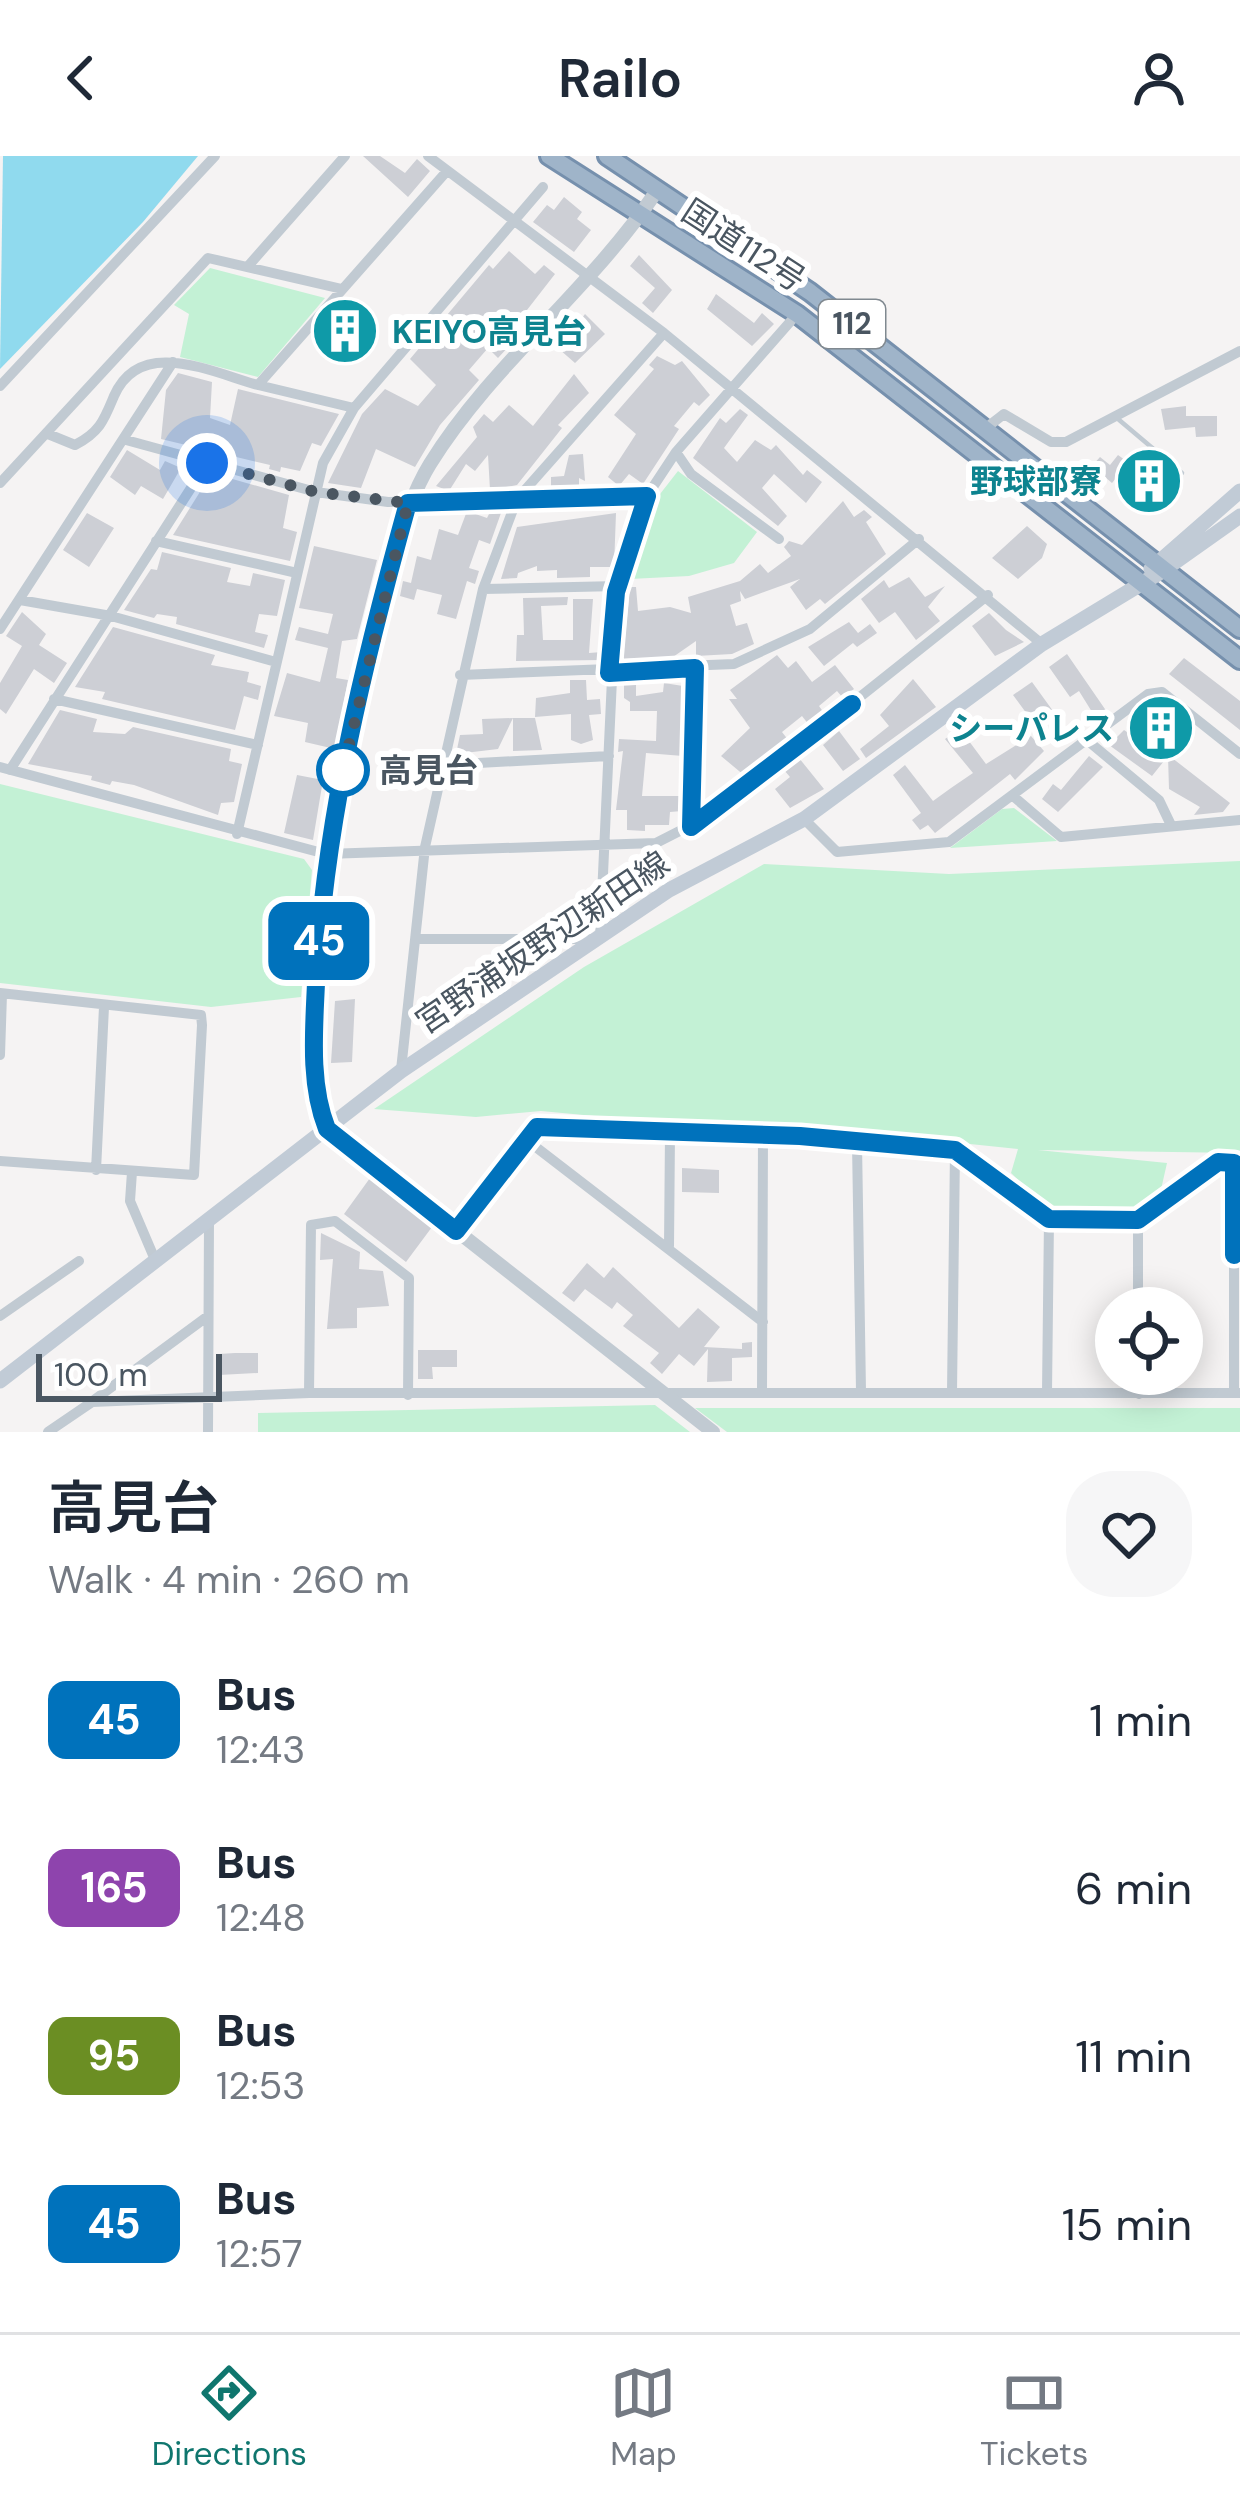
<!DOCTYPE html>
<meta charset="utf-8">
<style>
:root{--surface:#fff;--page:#f6f6f7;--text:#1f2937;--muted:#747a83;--line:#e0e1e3;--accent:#0f766e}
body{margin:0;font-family:"DM Sans","Noto Sans JP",sans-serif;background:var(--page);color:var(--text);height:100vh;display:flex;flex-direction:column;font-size:45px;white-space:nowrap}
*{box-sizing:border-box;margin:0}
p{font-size:39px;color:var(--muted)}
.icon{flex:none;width:66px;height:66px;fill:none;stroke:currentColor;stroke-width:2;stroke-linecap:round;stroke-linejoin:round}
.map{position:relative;height:1276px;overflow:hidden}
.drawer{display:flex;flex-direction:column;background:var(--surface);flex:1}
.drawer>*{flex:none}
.badge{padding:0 24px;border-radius:18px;font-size:42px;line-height:78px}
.buttons{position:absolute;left:1095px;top:1131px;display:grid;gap:24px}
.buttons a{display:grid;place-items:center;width:108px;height:108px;border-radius:50%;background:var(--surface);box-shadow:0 6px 30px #0003;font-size:60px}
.scale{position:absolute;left:36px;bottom:30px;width:186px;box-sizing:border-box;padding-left:12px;border:6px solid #4a5661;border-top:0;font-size:33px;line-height:42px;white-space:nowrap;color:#4a5661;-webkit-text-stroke:9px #fff;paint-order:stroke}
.you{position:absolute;width:60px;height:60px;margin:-30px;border:9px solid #fff;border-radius:50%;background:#1a73e8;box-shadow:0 0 0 18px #1a73e833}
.map>.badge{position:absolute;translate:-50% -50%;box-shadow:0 0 0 6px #fff}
.round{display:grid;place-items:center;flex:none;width:126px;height:126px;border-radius:48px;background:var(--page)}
.headline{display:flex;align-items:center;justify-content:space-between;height:204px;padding:0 48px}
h1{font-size:57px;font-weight:600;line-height:90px}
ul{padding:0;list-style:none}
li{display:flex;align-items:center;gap:36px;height:168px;padding:0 48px}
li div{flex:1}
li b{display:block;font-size:45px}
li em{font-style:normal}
li .badge{min-width:132px;font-weight:700;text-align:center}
header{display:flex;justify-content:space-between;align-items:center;height:156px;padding:0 48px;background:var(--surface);font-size:54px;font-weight:600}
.menu{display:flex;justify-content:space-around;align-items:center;height:168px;border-top:3px solid var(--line);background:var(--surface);font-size:33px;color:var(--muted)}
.menu a{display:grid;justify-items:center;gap:6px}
.menu .on{color:var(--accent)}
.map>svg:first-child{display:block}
</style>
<header><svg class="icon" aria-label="back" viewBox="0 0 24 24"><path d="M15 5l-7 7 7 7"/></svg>Railo<svg class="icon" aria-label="person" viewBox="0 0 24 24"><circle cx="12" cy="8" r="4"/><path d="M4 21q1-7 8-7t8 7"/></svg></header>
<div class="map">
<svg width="1240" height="1276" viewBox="0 0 1240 1276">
<rect width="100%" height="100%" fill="#f5f3f3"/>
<!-- green -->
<path fill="#c3f1d5" d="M210,112L325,142L258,221L180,201L189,158L174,149Z
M678,315L757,376L734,407L689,420L630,423L653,347Z
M0,628L304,703L312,714L301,841L211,851L0,827Z
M1014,652L1057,685L950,692L1002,653Z
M1240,705V997L1038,994L1167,1007L1160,1038L1135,1055L1050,1054L1011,1017L1018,993L787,969L669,967L541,955L476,961L374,953L584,811L764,708L949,718Z
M655,1249L690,1276H258V1257Z
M695,1252H1240V1276H727Z"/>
<!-- water -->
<path fill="#90daee" d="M3,0H198L143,66L0,213Z"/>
<!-- building -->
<path fill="#cdcfd5" d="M363,0H380L405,17L417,3L430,15L408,41Z
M564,41L582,56L577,63L591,74L574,96L533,66L547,49L554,54Z
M509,95L535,118L544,109L555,118L527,154L535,162L498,202L488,192L469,214L479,224L440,269L415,311L376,293L361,332L328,327L362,258L385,233L418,250L436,229L410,203L489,109L493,113Z
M639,99L672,134L653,157L642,147L655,132L630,110Z
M716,138L754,167L762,157L774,168L752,190L707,153Z
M354,148L369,163L337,200L321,186Z
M585,158L605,178L575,207L559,193Z
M657,200L675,209L682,205L710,239L699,250L694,246L674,270L679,273L643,328L629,318L619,330L608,321L636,278L614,259L654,213L649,209Z
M178,217L212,226L210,262L230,269L238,233L339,258L321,290L312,287L300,315L281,311L280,316L269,313L270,309L161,283L166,234Z
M574,218L589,237L558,269L562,272L517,329L490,334L488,299L475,315L466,308L449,335L436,330L477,281L473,271L484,258L493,266L509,249L533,270Z
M1186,250V260H1217V280L1196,281L1195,271L1165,274L1161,253Z
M740,253L748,259L724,292L737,306L755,284L771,294L776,289L803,319L807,314L822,326L806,347L774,318L762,332L787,360L778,370L693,302L720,262L726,267Z
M127,294L160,314L165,305L181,312L163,343L141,330L135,339L110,321Z
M1138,296L1170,321L1161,332L1170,340L1162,349L1153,342L1144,353L1133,345L1142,334L1121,316L1112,327L1092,310L1100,301L1110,309L1118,299L1129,307Z
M583,298L585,325L579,322V332H551V321L564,320L569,299Z
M215,318L289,339L283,372L297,376L290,405L173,379L203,331L212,334Z
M843,345L854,361L864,354L872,361L866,366L886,398L825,448L820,443L806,454L790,431L800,423L745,443L740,435L741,445L730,449L736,470L747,467L754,488L732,498L696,500V485L673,501L623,503L630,431H636L638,455L670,451L691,457L688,441L740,425L760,408L768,417L791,400L784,391L789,385L802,389Z
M491,354L501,357L490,388L479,384L469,412L479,415L475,428L467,425L456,463L437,458L442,439L417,433L414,444L400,440L403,425L411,427L417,400L431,404L439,373L458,379L467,355L487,362Z
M87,357L114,372L89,411L63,394Z
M616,357L614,411H590V421L557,422V414L537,415V410L518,417L517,422L501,423L517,371Z
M1027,370L1047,388L1042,402L1018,423L992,402Z
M314,390L377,404L357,483L342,485L336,522L348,524L335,593L305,586L308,567L274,560L287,517L320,526L328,492L295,484L299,471L328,478L333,458L299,452Z
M162,396L231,412L227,426L250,430L253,417L285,424L277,460L259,458L255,476L268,479L264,492L176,468L177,461L157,458L154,462L124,454L151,413L157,414Z
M909,421L925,441L945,430L928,451L940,465L916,484L895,456L879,467L861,443L884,424L889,432Z
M568,441L567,449L541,450L543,484H573V443H593L589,497L602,496L603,504L516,505L517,479H524L523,442Z
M22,456L46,478L39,489L67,507L54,527L34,513L6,558L0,553V527L22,490L6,480Z
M989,457L1006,474L1024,486L995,500L972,470Z
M849,466L858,477L870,468L877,477L857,491L853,487L824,510L808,491Z
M113,471L215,499L211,509L249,516L247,526L261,530L258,544L244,540L235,574L102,543L105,536L75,531Z
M1067,498L1107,556L1097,564L1079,535L1070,541L1049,511Z
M777,499L788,512L796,505L812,526L835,509L854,533L843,542L837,535L819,550L824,557L809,569L802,560L782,576L789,585L745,620L721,600L750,572L729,543H737L730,534Z
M1184,502L1240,545V574L1169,518Z
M913,523L936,551L866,602L860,593L889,570L880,559Z
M570,524H586L587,544L600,543L601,558L589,559L593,584L581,588L571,584V558L535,561L536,542L570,537Z
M636,526V540L663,536L664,527L683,530V600L646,597L642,640H680L682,655L670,656L669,669H645V675L627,674V654H616L623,595L618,596L619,583L656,585L657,555H630V546L624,542V527Z
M1032,526L1053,555L1035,569L1013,539Z
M1153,550L1185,577L1167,598L1230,647L1223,656L1194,659L1200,651L1169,633L1168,600L1152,620L1109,589L1124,574L1130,578Z
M60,554L97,563L93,576L125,578L133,571L231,593L229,605L242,608L234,646L221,647L218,659L134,629L112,625L110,629L91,624L92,620L28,608Z
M513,562L498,593L456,598L460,579L483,578L482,563Z
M513,562H535L542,594L513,595Z
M960,573L986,608L1031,580L1044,595L1015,624L1010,618L935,677L928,669L920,674L912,664L921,657L893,619L905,609L933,645L951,632L973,617L945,583Z
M839,575L860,603L843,615L823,589Z
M1089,600L1103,611L1058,656L1042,643L1053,628L1061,634Z
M799,602L824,633L790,652L775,633L790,621L784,614Z
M297,619L323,624L313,684L284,677Z
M355,843L352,906L331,907L335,845Z
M682,1012L719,1014V1037L682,1036Z
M370,1022L432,1071L406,1106L344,1058Z
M321,1077L360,1096L359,1113L383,1115L389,1150L357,1152V1172L327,1173L333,1103L320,1104Z
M587,1107L604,1122L613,1111L679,1172L698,1152L720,1171L704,1191L742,1193V1187L752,1186V1201L732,1202V1225L707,1226L708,1193L694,1210L679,1198L662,1218L650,1207L659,1197L623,1170L633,1159L617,1146L612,1153L585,1133L574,1146L562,1137Z
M418,1194H457V1211H432L433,1223H418Z
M235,1197H258V1217L219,1219V1198Z"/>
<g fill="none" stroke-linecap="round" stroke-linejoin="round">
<!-- trunk casing -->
<g stroke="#7690ad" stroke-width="22">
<path id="trunk" d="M549,0L797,158L1240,504
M607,0L810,136L1240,473"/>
</g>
<!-- service -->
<path stroke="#c1cad2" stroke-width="4.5" d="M1118,263L1182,317"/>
<!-- minor -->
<path stroke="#c1cad2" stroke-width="10" d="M428,0L664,177L1042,488
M249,109L345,0
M258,229L354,252
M0,230L215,0
M986,272L1004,258L1051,286H1066L1240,195
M48,278L75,289C100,276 104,264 114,240C140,180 211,216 258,229L447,15
M126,284L316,336L388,346L647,340
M676,296L691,318L779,383
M0,327L208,102L342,133
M156,385L297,417
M483,433L618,430
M20,444L111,460L276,506
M0,473L173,206
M460,519L734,508L810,473L919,383
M54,543L258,589
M1088,585L1159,644L1170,667
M442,609L609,600
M0,611L326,698L656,687L713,658L988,439
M10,614L207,307
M1013,640L1061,681L1240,664
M804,663L837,696L949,686L1148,538L1162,536L1240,598
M691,671L695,512
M237,678L323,307L354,252L543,31
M416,783H600L616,436L647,340L676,296L797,158
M0,837L201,859L202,869L194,1019L0,1005
M0,899L2,838
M401,914L425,691L483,433L517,343L664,177
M528,985L763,1166
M857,987L861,1235
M1234,1007V1237
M96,1014L104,851
M132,1016L130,1045L156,1106
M1138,1063V1152
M456,1075L537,971L800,979L955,994L1049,1063H1138L1218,1006L1240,1007
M669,1090L670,977
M0,1160L79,1105
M1139,1218V1238
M952,1236L955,994
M309,1237L311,1069L335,1065L409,1122L408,1239
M762,1237L763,980
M1047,1237L1049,1063
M94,1244L208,1160
M48,1276L92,1246L309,1237H1240
M208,1276L209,1064"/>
<!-- tertiary -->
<path stroke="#c1cad2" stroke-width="14" d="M656,36C590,134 492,208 430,308C365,413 283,859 327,973L713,1276"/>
<!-- secondary -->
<path stroke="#c1cbd6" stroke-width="15" d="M1151,413L1240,335
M0,1225L401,915L669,734L804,663L1042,488L1164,414L1240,360"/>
<!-- trunk -->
<use href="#trunk" stroke="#9fb4c9" stroke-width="16"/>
</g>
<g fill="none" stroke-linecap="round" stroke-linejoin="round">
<!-- line casing -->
<g stroke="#fff" stroke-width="27">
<path id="line" d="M852,548L691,671L695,512L609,517L616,436L647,340L408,347C364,505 325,663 316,827C314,874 309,928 327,973L456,1075L537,971L800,980L955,994L1049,1063L1138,1064L1218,1006L1234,1007V1099"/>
</g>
<!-- line -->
<use href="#line" stroke="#0072bc" stroke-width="18"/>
<!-- walk -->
<path stroke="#4a5661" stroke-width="12" stroke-dasharray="0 21.6" d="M207,307L316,336L408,347L343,614"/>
</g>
<!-- icons -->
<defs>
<g id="building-disc" transform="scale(3.45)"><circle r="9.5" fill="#0f9aa8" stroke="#fff"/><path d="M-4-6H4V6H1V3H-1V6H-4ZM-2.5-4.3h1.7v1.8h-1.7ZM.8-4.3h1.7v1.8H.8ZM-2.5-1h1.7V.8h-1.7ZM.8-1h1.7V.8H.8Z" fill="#fff"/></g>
</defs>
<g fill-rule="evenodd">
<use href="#building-disc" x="345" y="175"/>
<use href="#building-disc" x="1149" y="325"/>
<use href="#building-disc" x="1161" y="572"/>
</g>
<!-- markers -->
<circle fill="#fff" stroke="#0072bc" stroke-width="6" cx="343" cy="614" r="24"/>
<g text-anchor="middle" stroke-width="12" stroke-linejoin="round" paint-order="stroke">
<!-- shield labels -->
<rect fill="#fff" stroke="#808990" stroke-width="3" x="819" y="144" width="66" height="48" rx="9"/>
<g font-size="30" font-weight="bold" fill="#4a5661">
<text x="852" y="178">112</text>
</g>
<!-- street labels -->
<g font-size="33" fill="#4a5661" stroke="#fff">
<text transform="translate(744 89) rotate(33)" y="12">国道112号</text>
<text transform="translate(542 786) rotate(-34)" y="12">宮野浦坂野辺新田線</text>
</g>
<!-- culture labels -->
<g font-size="33" font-weight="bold" fill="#0d838f" stroke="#fff" text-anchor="end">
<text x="392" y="187" text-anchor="start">KEIYO高見台</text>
<text x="1102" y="337">野球部寮</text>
<text x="1114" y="584">シーパレス</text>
</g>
<!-- stop labels -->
<g font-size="33" font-weight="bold" fill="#4a5661" stroke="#fff" text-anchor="start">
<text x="379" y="626">高見台</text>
</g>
</g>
</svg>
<div class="buttons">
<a><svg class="icon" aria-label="locate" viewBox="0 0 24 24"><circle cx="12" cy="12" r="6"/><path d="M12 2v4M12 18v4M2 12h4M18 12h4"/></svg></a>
</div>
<div class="scale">100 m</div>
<div class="you" style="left:207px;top:307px"></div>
<b class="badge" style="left:319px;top:785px;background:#0072bc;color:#fff">45</b>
</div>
<section class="drawer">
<div class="headline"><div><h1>高見台</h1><p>Walk · 4 min · 260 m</p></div><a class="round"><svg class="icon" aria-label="heart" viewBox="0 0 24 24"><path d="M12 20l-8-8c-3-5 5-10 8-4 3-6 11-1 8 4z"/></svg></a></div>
<ul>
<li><span class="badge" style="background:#0072bc;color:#fff">45</span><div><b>Bus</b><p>12:43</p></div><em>1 min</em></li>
<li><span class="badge" style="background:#8e44ad;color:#fff">165</span><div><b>Bus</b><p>12:48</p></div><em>6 min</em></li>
<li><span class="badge" style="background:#6b8e23;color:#fff">95</span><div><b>Bus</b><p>12:53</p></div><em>11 min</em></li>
<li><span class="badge" style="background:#0072bc;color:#fff">45</span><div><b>Bus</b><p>12:57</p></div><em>15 min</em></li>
</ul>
</section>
<nav class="menu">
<a class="on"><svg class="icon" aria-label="directions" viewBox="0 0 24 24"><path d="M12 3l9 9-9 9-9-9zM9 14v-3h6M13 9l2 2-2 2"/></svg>Directions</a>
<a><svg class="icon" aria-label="map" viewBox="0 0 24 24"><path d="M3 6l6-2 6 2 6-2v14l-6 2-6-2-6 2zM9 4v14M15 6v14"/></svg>Map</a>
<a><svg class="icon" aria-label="tickets" viewBox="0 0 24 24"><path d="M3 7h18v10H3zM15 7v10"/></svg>Tickets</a>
</nav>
